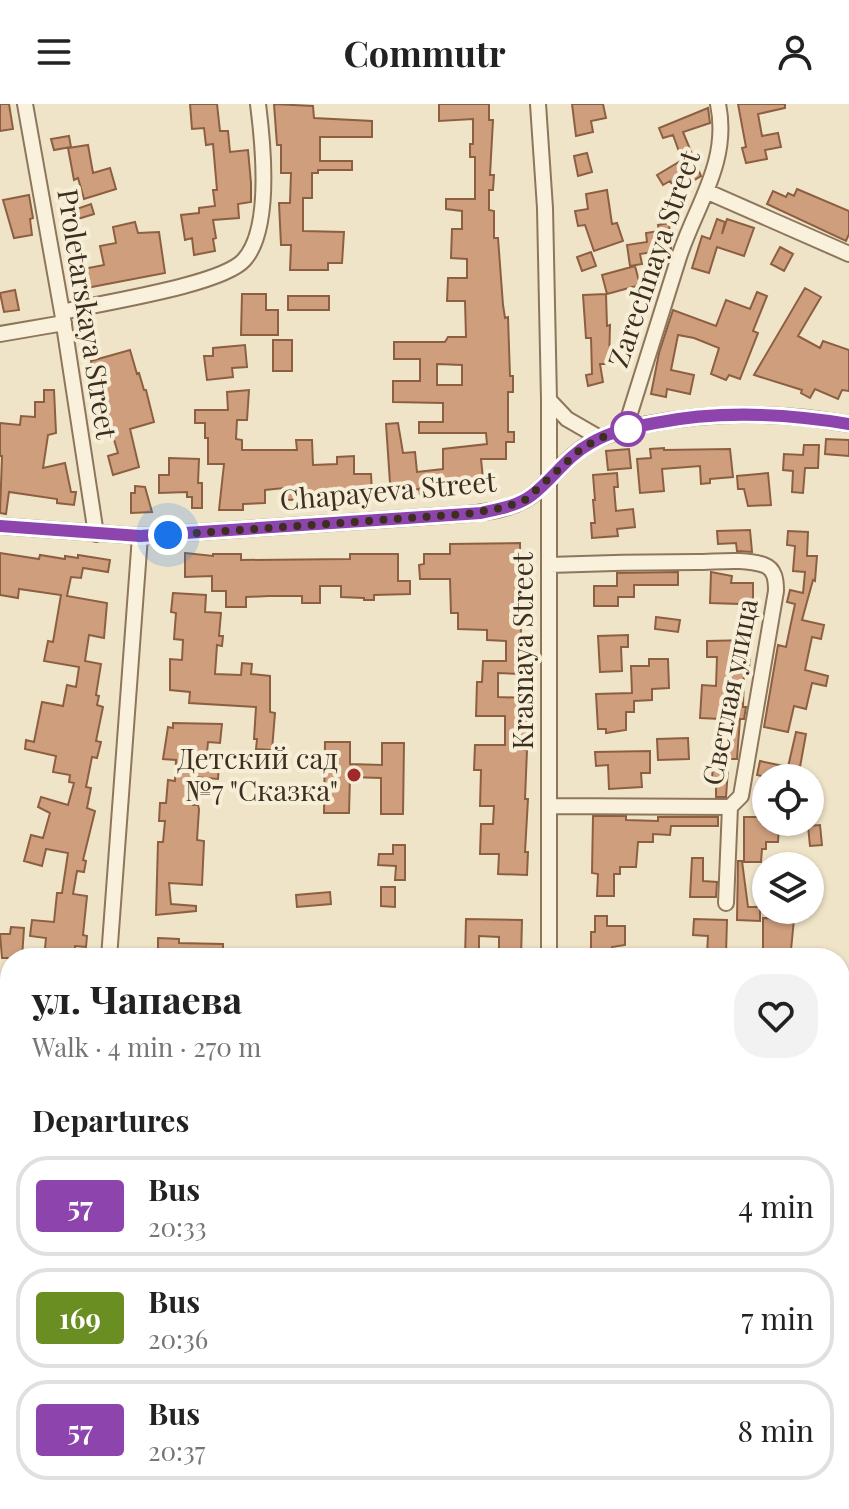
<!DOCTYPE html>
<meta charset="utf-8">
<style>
:root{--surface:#fff;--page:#f2f2f2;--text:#222;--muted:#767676;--line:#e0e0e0}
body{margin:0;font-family:"Playfair Display",serif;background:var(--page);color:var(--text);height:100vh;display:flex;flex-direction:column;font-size:30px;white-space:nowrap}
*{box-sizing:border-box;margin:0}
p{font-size:26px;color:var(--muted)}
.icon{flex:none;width:44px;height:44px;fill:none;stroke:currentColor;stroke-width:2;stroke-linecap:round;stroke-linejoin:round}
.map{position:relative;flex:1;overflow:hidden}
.side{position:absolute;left:0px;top:844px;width:850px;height:562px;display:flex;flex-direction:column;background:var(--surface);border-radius:32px 32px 0 0;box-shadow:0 2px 6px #0004}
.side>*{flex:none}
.badge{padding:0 16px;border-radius:6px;font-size:28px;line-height:52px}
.fabs{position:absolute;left:752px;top:660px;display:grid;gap:16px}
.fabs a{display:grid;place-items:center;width:72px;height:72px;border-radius:50%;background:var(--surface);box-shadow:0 2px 6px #0004;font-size:40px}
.you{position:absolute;width:40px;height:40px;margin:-20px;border:6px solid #fff;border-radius:50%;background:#1a73e8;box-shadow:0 0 0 12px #1a73e833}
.map>.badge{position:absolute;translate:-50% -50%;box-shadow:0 0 0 4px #fff}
h2{padding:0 32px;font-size:30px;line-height:72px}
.round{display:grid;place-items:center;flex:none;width:84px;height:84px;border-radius:32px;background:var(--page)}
.headline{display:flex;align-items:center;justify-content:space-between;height:136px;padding:0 32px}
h1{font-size:38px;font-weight:700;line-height:60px}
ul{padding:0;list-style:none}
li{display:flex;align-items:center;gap:24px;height:100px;margin:0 16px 12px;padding:0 16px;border:4px solid var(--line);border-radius:32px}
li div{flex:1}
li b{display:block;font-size:30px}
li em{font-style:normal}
li .badge{min-width:88px;font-weight:700;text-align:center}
header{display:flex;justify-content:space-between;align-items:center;height:104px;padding:0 32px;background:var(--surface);font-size:36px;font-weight:700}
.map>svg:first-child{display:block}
</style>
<header><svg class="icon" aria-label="menu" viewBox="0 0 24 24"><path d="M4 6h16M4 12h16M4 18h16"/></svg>Commutr<svg class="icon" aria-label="person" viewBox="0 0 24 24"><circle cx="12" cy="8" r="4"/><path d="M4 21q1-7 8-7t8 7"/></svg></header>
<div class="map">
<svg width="849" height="1405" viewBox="0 0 849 1405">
<rect width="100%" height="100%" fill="#f0e4c8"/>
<!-- building -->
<path fill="#cf9f7d" stroke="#8d5f41" stroke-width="2" fill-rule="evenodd" d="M0,0H9L13,25L0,27Z
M190,0H217L220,27H228L230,48L248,46L251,79V98L238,100L239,114L213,116L216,134L213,135L215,147L194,151L192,134L185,136L181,111L199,109V104L215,102L213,86H217L213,40L206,41L204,24L192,25Z
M274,0L313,2L314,14L372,17V33H320V57H352V66H318V69H312V94H303V127L344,128L342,159H328V166H290L291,141H281L279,99H290L291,69H281V41H277Z
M439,0H489V16H493L490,71H494L493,86H489V106L494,107V134H498L503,201L505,214L508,213L510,272H513V288H508V328H514V338H506V355H481L484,385L469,387L468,380L440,383V388L420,390L419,385L397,387V379H390L386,320L398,319L403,349L415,348L417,368L443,365V345L487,340L486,329H419V318H443V299L393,298V277H420V255H394V238H445L448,233H466L465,197H447L448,174H467V155L451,154L452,125H462V107L446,105V95H475V53H470V40H473V15L439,17ZM437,260L462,261V281H437Z
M572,0H603L606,14L591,17L593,28L576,32Z
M738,0H785V4L758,10L762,32L778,29L781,43L765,46L767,55L746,59L742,44L746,43Z
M708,4L710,19L683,28L701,72L676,87L670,77L663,81L657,71L682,56L673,31L663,34L659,24Z
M69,32L71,43L54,46L51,35Z
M88,41L93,69L110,64L116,85L84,95L78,74L74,76L68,44Z
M587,49L592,68L578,72L574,52Z
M797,85L849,107V130L846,137L767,100L773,87L786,93L788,89L794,92Z
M607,86L612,120L617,119L623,137L594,147L585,121L578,122L575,107L588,105L586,90Z
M29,91L33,114L30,115L32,131L14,134L3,96Z
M91,100L94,110L68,118L65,109Z
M717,115L725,118L722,130L727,115L754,124L744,152L717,143L709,169L692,164L702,132L710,135Z
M135,118L138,129L159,128L165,169L81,185L78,166L104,161L100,142L116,139L113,123Z
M669,119L671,145L640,150L642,160L630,162L627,141L647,138L646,129L659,127L658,121Z
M780,143L793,150L784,167L771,160Z
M591,148L596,162L582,167L577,153Z
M635,162L640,181L607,190L602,171Z
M805,184L821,193L798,232L820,244L823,237L849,246V287L842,286L838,295L815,285L810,294L801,289L802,286L754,271Z
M15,186L19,206L4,208L0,189Z
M757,188L767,192L753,227L758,229L740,275L729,271L726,276L711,270L719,244L694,234L678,231L671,266L694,271L690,290L667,285L666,293L651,290L659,249L673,206L716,222L726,196L750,205Z
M242,190H266V206H278V231H241Z
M606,190L607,222L610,221L609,260H600L603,278L588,282L586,271L592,270L591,234H586L583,191Z
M288,192H329V206H288Z
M273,236H292V267H273Z
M245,241L247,263L232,264L233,273L207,276L204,252H213V244Z
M130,246L137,270L139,269L144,286H146L154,318L130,325L139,363L113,371L108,352L118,349L112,329L105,331L96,296L100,295L91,257Z
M44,286H54L56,329L48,331L43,364L65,359L71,388H76L74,401L57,399V395L9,388L6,410L0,409L2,352H0V319L20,321L21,312L35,313V298H44Z
M249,286L247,316H237L236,335L242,336V346H297L296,336H312L313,361L337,360V353L354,352V370H371L372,389L325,393V395L284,396V384L265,386V399L243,400V406H219L224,360H208V334H205V319H195V306H228L227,288Z
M826,335L849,336V352L825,350Z
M804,341H819L818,364H805L803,389L792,388L793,367L783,366L784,350L803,351Z
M664,344V346L730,345L733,373L710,375V379L701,380L700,362L662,365L664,387L640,389L637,355L651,354L650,345Z
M629,345L631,364L608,366L606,347Z
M169,354L199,355L198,379H202V404H192V393H187V388L159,389V371H169Z
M617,369L618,383H614L616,407L633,405L635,423L617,425L618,432L592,434L591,419H595L593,396H595L593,371Z
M768,369L771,401L748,402L744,385H738L737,372Z
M135,382L145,383L152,408L131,409V389H135Z
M750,426L752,448L737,447L736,439L718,440L717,427Z
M788,427L808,428L807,452H817L815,477L813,476L802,516L824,521L821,535L812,533L805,566L828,572L826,582L812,579L806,605L794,602L788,628L764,623L778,541L786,543L795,500L787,498L790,486L803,489L805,468L793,467L795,442L787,441Z
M520,439L521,538L524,570L498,569V593L528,594L524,646H527L525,695H528L525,748H528L527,771L498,770L499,750H480L481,720H493L494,702H480L481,666H474L475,641H505V612H476L477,578H482L483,557H506V537L487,536V526L458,525V509H451L450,475H420L419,461L424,460V450H450V440Z
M0,449L39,455L40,451L65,455V452L78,454V451L110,456L108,468L83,464L81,474L71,473L67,492L107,499L104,534L89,531L85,557L101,560L96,591L99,592L97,601L103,603L96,637L101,638L97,654L92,653L86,683L91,684L87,704L95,707L83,756L86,757L84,768L77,767L73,790L87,792L83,831L87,832L86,843L75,842V852L54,850V854H44L46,834L30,832L32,816L54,818L57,789H62L68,749L46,745L42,762L24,757L31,731L43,734L50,709L38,703L41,693L68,701L74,679L69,678L70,671L53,668L56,652L25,645L26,636L34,638L42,598L63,602L67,581L76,583L79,563L44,557L48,537L53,538L61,491L19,485L18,494L0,491Z
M185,449L213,452V450H241V456L350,455V450H398V477H410V490L374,491V496H364V494L341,493V482H320V499H302V492H269L246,493V503H226V487H212V472L185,473Z
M678,468V481H634V493H618V502H594V482H617V469Z
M711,468L732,472L731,479H753V511L740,510V500L710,499Z
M173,489L206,491L205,508L221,509L219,532H223L222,542L217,541L215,570L241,571L242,559L252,560L251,570L270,572V608L275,609L272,646L256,645L257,635H254L256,603L189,599L190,588L170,586V555L182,556L183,536L174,535L176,509L171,508Z
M656,513L680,516L678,528L655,525Z
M628,531V543H621L622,567L600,568L598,532Z
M750,536L749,569H744L743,603H746L744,615H740L737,655H725V643H720L721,615L700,614L702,581L716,582L717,553H707V537Z
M649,555H668L669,584L652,585V596L634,597V608H626V626L606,629V625H598L596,590L632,589L631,562H649Z
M173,619L222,620L220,639L208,638L206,660L219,661L218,675L195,673L193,701H198L199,705L197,736L204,737L202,781L169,779L171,800L196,802V807L156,811L158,738H163L165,717H159L160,699H166L168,676L175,677L176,656L163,655L168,623L173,624Z
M796,628L806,630L798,674H772L757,671L760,657L788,663Z
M688,634L689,655L658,656L657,635Z
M325,638H350V660L382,661V639H404L403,710H381V674L350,673L349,709H324Z
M650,647V669H641L642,683L609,685L608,661L596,662L595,648Z
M713,664L728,665L726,693H716V674H712Z
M593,712H626V716L658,717V713H718V722H671L670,731L653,730V738H638L636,763H620V770H614V792H597L598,770L592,769Z
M744,713H765V721L779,722L778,738H766V745H762L761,758H744Z
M820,721L822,741L810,742L808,722Z
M393,741H405V776H395L396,762L378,761L379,750H393Z
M692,754H703V777L717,778L716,793H690Z
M738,757H742L748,803H760V817L737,816Z
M381,783H395V803L381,802Z
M330,788L331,800L297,803L296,791Z
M595,812H607V822H625V841L612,843L611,854H591V828H595Z
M763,814L794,815L791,846L763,845Z
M466,815L522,816L521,854H499V833L479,832V854H465Z
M694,815L727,816L726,850H707L708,832L693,831Z
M11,823L24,824L22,854H2L0,830H10Z
M158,834L179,835V839L223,840V852L158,854Z
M4,979H10V1008L0,1007Z
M0,1296L10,1298V1358H0Z"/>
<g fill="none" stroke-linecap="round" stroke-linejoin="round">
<!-- minor casing -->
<g stroke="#8d765c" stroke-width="18">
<path id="minor" d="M25,0L62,208L96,430
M538,0L545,104L549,296V854
M708,88L849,150
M62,208C100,199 222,181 244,156C272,125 263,39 258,0
M0,230L64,219
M549,296L567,315L600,334
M625,325C643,268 661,210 679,153C696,101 730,58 718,0
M0,422L140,432L467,410C488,408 513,405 531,392C552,376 566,353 590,339C608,329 628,325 648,320C716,307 781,308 849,320
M549,461C598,459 647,458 696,458C717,458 744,454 764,461C775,465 776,476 776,487L741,692L730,703L726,799
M549,702L730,703
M109,854L140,432
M0,884H10
M840,952L849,953
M559,1396L560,1405
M43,1405L45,1396
M844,1405L849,1336"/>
</g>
<!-- minor -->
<use href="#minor" stroke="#faf1dc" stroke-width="14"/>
</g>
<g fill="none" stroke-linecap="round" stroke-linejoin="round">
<!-- line casing -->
<g stroke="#fff" stroke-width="18">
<path id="line" d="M0,422L140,432L481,409C498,405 518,402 532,391C553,375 567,352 591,339C611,327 633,323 655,319C720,306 784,309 849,320"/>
</g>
<!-- line -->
<use href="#line" stroke="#8e44ad" stroke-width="12"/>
<!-- walk -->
<path stroke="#3d2e20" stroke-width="8" stroke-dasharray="0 14.4" d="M168,431L467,410L501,404L524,397L581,345L600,334L628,325"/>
</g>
<!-- markers -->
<circle fill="#fff" stroke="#8e44ad" stroke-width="4" cx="628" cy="325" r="16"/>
<circle fill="#9e2a2b" stroke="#f7eed8" stroke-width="3" cx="354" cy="671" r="8"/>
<g text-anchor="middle" stroke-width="8" stroke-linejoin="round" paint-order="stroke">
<!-- street labels -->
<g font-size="28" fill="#3d2e20" stroke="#f7eed8">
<text transform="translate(654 155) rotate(-71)" y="10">Zarechnaya Street</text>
<text transform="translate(87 210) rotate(81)" y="10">Proletarskaya Street</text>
<text transform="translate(388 387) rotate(-5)" y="10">Chapayeva Street</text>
<text transform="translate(523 547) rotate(-90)" y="10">Krasnaya Street</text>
<text transform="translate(730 588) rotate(-79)" y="10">Светлая улица</text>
</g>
<!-- poi labels -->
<g font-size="28" fill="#3d2e20" stroke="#f7eed8" text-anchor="end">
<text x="338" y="665">Детский сад<tspan x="338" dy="32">№7 "Сказка"</tspan></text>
</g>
</g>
</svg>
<div class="fabs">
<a><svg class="icon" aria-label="locate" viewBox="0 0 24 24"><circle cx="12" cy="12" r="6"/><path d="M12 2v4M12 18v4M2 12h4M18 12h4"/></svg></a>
<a><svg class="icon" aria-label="layers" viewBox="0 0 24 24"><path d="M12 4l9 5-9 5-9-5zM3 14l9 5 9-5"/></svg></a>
</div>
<div class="you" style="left:168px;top:431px"></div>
<section class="side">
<div class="headline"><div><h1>ул. Чапаева</h1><p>Walk · 4 min · 270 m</p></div><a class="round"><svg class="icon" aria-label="heart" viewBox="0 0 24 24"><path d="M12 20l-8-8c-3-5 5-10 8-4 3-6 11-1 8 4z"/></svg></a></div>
<h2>Departures</h2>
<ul>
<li><span class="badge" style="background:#8e44ad;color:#fff">57</span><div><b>Bus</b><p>20:33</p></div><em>4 min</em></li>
<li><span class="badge" style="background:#6b8e23;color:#fff">169</span><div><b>Bus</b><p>20:36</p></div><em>7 min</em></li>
<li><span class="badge" style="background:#8e44ad;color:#fff">57</span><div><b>Bus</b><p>20:37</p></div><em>8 min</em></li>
</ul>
</section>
</div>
